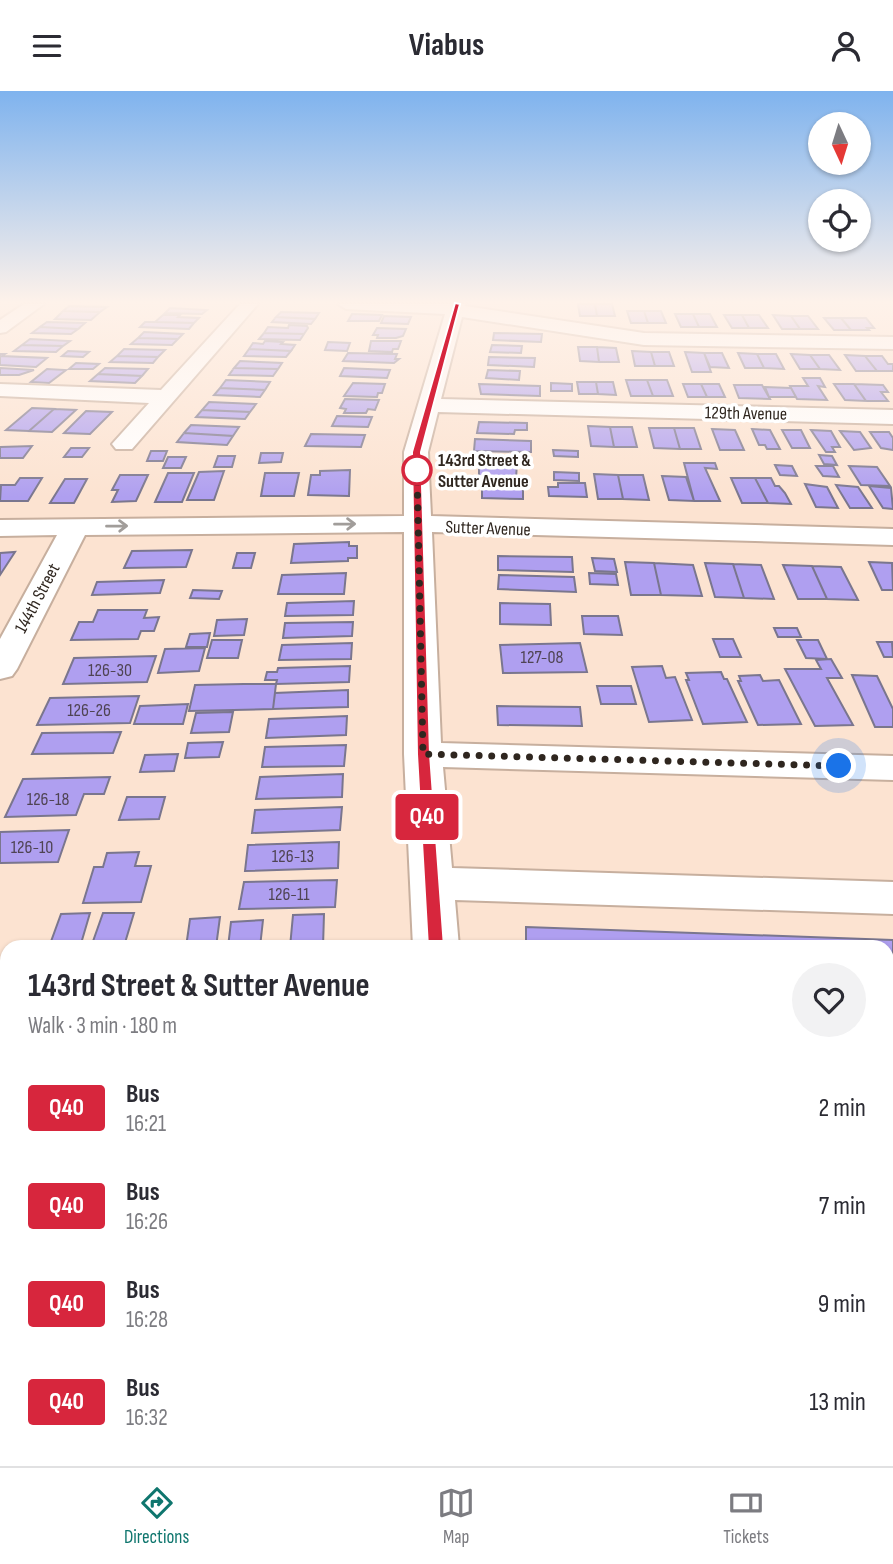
<!DOCTYPE html>
<meta charset="utf-8">
<style>
:root{--surface:#fff;--page:#f2f2f3;--text:#2b2b33;--muted:#7c7c81;--line:#e1e1e2;--accent:#0f766e}
body{margin:0;font-family:"Sofia Sans Condensed",sans-serif;background:var(--page);color:var(--text);height:100vh;display:flex;flex-direction:column;font-size:26px;white-space:nowrap}
*{box-sizing:border-box;margin:0}
p{font-size:23px;color:var(--muted)}
.icon{flex:none;width:38px;height:38px;fill:none;stroke:currentColor;stroke-width:2;stroke-linecap:round;stroke-linejoin:round}
.map{position:relative;flex:1;overflow:hidden}
.panel{position:absolute;left:0px;top:849px;width:894px;height:527px;display:flex;flex-direction:column;background:var(--surface);border-radius:21px 21px 0 0;box-shadow:0 2px 5px #0004}
.panel>*{flex:none}
.badge{padding:0 14px;border-radius:5px;font-size:24px;line-height:46px}
.needle{width:46px;rotate:176deg}
.buttons{position:absolute;left:808px;top:21px;display:grid;gap:14px}
.buttons a{display:grid;place-items:center;width:63px;height:63px;border-radius:50%;background:var(--surface);box-shadow:0 2px 5px #0004;font-size:35px}
.you{position:absolute;width:35px;height:35px;margin:-18px;border:5px solid #fff;border-radius:50%;background:#1a73e8;box-shadow:0 0 0 10px #1a73e833}
.map>.badge{position:absolute;translate:-50% -50%;box-shadow:0 0 0 4px #fff}
.round{display:grid;place-items:center;flex:none;width:74px;height:74px;border-radius:37px;background:var(--page)}
.summary{display:flex;align-items:center;justify-content:space-between;height:119px;padding:0 28px}
h1{font-size:33px;font-weight:700;line-height:52px}
ul{padding:0;list-style:none}
li{display:flex;align-items:center;gap:21px;height:98px;padding:0 28px}
li div{flex:1}
li b{display:block;font-size:26px}
li em{font-style:normal}
li .badge{min-width:77px;font-weight:700;text-align:center}
header{display:flex;justify-content:space-between;align-items:center;height:91px;padding:0 28px;background:var(--surface);font-size:32px;font-weight:700}
.tabs{display:flex;justify-content:space-around;align-items:center;height:98px;border-top:2px solid var(--line);background:var(--surface);font-size:19px;color:var(--muted)}
.tabs a{display:grid;justify-items:center;gap:4px}
.tabs .on{color:var(--accent)}
.map>svg:first-child{display:block}
</style>
<header><svg class="icon" aria-label="menu" viewBox="0 0 24 24"><path d="M4 6h16M4 12h16M4 18h16"/></svg>Viabus<svg class="icon" aria-label="person" viewBox="0 0 24 24"><circle cx="12" cy="8" r="4"/><path d="M4 21q1-7 8-7t8 7"/></svg></header>
<div class="map">
<svg width="893" height="1375" viewBox="0 0 893 1375">
<rect width="100%" height="100%" fill="#fce3d1"/>
<!-- building -->
<path fill="#af9ff0" stroke="#7a768e" stroke-width="2" d="M578,213H595L597,225H580Z
M595,213H612L615,225H597Z
M69,215L107,216L100,221L63,220Z
M170,217L207,219L202,223L165,222Z
M63,220L100,221L91,229L55,228Z
M627,220H644L648,232H631Z
M644,220H661L666,232H648Z
M281,221L319,222L315,228L276,226Z
M352,223L382,224L379,230H348Z
M675,223H693L699,236H681Z
M693,223H710L717,236H699Z
M163,224H180L178,226L199,227L194,232L155,231Z
M724,224H742L749,237H732Z
M742,224H759L768,237H749Z
M773,224L791,225L800,238H782Z
M384,225L411,226L408,233L381,232Z
M791,225H808L818,238H800Z
M276,226L315,228L311,233L272,231Z
M824,227H841L851,239H834Z
M841,227H866L874,237H867L869,239H851Z
M47,231L85,232L78,238L40,236Z
M145,231H155L194,232L189,238L140,236Z
M289,234L307,235L308,237L304,243L264,242L268,236L288,237Z
M40,236L78,238L71,243L32,242Z
M377,237L406,238L403,245L396,247H377L378,244H373Z
M144,241L183,243L178,248L138,247Z
M264,242L304,243L300,249L259,248Z
M494,242L542,243L541,251L493,249Z
M138,247L178,248L172,254L131,253Z
M30,248L70,250L63,255L22,254Z
M265,250L283,251L281,253L295,254L291,260L249,258L253,252L263,253Z
M371,250H401L398,258H393L392,261L369,260Z
M328,251L350,252L347,260L325,259Z
M22,254L63,255L56,261L14,260Z
M492,254L522,255L521,262L490,261Z
M578,256H597L599,271L580,270Z
M597,256L616,257L619,271H599Z
M124,258L165,259L158,266L117,265Z
M249,258L291,260L286,266L244,265Z
M68,260L89,261L83,266L62,265Z
M632,260L651,261L655,275H635Z
M651,261H669L674,275H655Z
M685,261L704,262L711,281H692Z
M348,262L397,263L395,268H399L394,272L343,270Z
M704,262H722L729,277L710,276Z
M738,262L757,263L764,277H745Z
M0,263H5L2,265L47,267L36,276L0,274Z
M757,263H776L784,278L764,277Z
M791,263L810,264L820,278H800Z
M810,264H829L840,279L820,278Z
M845,264L865,265L877,280H856Z
M117,265L158,266L153,272L110,271Z
M865,265H882L888,273H893V280H877Z
M489,266L535,267L534,276L488,274Z
M240,270L282,272L278,278L234,277Z
M76,272L99,273L93,278H69Z
M0,277L34,279L19,284H0Z
M105,277L148,278L142,285L98,283Z
M234,277L278,278L273,285L229,284Z
M344,277L390,279L387,287L340,285Z
M47,278L66,279L49,292L31,291Z
M488,279L520,280L519,289L486,287Z
M98,283L142,285L135,292L90,290Z
M803,287H820L825,296L818,295L827,309L797,308L790,295H808Z
M226,289L270,291L265,299L220,297Z
M626,289H647L653,305H631Z
M647,289H667L673,305H653Z
M577,291H596L598,303H579Z
M596,291H613L616,304L598,303Z
M353,292L385,293L382,302H378L377,306L344,305Z
M551,292L572,293V300H551Z
M479,293L540,295V305L481,303Z
M683,293H701L707,306H688Z
M701,293H719L725,306H707Z
M834,293H854L866,310L845,309Z
M854,293L883,294L888,301H881L888,310H866Z
M734,294H762L770,308L739,307Z
M765,296L791,297L796,306H769Z
M220,297L265,299L260,306L214,304Z
M345,308L379,309L375,319L368,318L366,322H344L346,318L340,317Z
M209,311L256,313L250,321L202,319Z
M32,317L54,318L29,340L6,339Z
M54,318L76,319L52,341L29,340Z
M202,319L250,321L245,328L196,326Z
M86,320L112,321L90,343L64,342Z
M337,325L372,326L368,336L332,335Z
M479,331L527,332V339H515L514,343L477,342Z
M191,334L239,336L233,345L184,342Z
M588,335L610,336L614,356L591,355Z
M610,336H632L637,356H614Z
M649,337H674L680,358L654,357Z
M674,337H694L701,358H680Z
M712,338L735,339L744,359H720Z
M752,338L770,339L780,358H767L765,354H759Z
M782,339H801L810,357H792Z
M811,339L831,340L840,356H832L835,361H826Z
M840,340L860,341L871,357L854,359Z
M870,341H889L893,347V359L881,357Z
M184,342L233,345L227,354L177,351Z
M311,343L365,344L361,356L305,355Z
M475,348L531,350V361L474,360Z
M32,355L23,367H0V356Z
M71,357H89L82,366H64Z
M553,359L578,360V366L554,365Z
M151,360H167L163,370H147Z
M261,362H283L281,371L259,372Z
M819,364L832,365L837,374L824,373Z
M218,365H235L232,376H214Z
M168,366H186L181,377H163Z
M479,369L517,370L516,389L479,388Z
M684,372H715L717,378L705,377L720,410H694Z
M775,374L792,375L797,385L780,384Z
M816,375H833L839,386L823,385Z
M849,375L877,376L890,395L861,394Z
M350,379L349,405L308,404L311,384H320V380Z
M224,380L214,409H187L199,381Z
M554,381L579,382V390L554,389Z
M168,382H194L182,411H155Z
M265,382H299L294,405H261Z
M594,383L618,384L623,408H598Z
M120,384H148L136,410L112,411L118,399H112Z
M618,384H643L649,409L623,408Z
M662,385L686,386L694,410L669,409Z
M20,387H42L28,410H0L1,394H15Z
M731,387H755L768,412H742Z
M755,387H771L775,395H779L785,402L791,413L768,412Z
M65,388H87L74,412H50Z
M558,392H585L587,406L549,405L548,396H558Z
M482,393L523,394V408L482,407Z
M805,393L827,396L838,417L816,416Z
M836,394L858,396L872,417H850Z
M869,395L891,397L893,418L883,417Z
M349,451V455H357V467H348V470L291,472L294,453Z
M192,459L186,476L124,477L132,460Z
M15,461L0,484V462Z
M237,462H255L251,477H233Z
M498,465L572,466L573,481L498,479Z
M592,467L614,468L617,481L595,480Z
M625,471L654,472L661,504H631Z
M869,471L892,472L893,499H882Z
M654,472L693,474L702,505L661,504Z
M705,472L733,473L744,507L715,506Z
M733,473L761,474L774,508L744,507Z
M783,474L812,475L827,508H798Z
M812,475L841,476L858,509L827,508Z
M346,482L344,503H278L282,484Z
M589,482L616,483L618,494L590,493Z
M499,484L574,486L576,501L498,498Z
M164,489L160,502L92,504L97,491Z
M193,499L222,500L219,508L190,507Z
M354,510L353,524L285,525L287,512Z
M500,512L550,513L551,534L500,533Z
M98,519H147L144,527L159,526L154,540H141L138,548L71,549L79,531H93Z
M582,525H618L622,544L584,543Z
M247,528L244,544L214,545L217,529Z
M353,531L352,545L283,547L285,532Z
M774,537H797L801,546H778Z
M210,542L207,556H186L190,543Z
M713,548H733L741,566H720Z
M212,549H242L238,567H207Z
M797,549H818L827,568L806,567Z
M877,551H892L893,566H884Z
M352,552L351,568L279,569L282,554Z
M580,552L587,581L503,582L500,554Z
M205,557L199,580L158,582L165,558Z
M156,565L147,591L63,593L74,567Z
M831,568L842,587H827L853,634L815,635L785,578H821L816,569Z
M350,575L349,591L276,593L277,589H265L267,581H277L278,577Z
M662,575L666,587L675,586L692,629L649,631L632,576Z
M721,581L724,588H727L747,631L703,633L686,589H689L686,582Z
M760,584L763,590L779,589L801,633L758,634L738,590H741L739,585Z
M852,584L877,585L893,618V636H875Z
M244,593H276L273,618L189,620L195,594Z
M597,595H631L636,613H601Z
M348,599V616L273,618L275,602Z
M139,605L130,632L37,634L50,607Z
M188,613L183,633H134L140,615Z
M497,615L580,616L582,635L498,634Z
M233,621L229,641L191,642L196,622Z
M347,625L346,644L266,647L269,628Z
M121,641L113,662L32,663L42,642Z
M223,651L219,666L185,667L188,652Z
M346,654L344,675L262,676L265,656Z
M178,663L174,680L140,681L145,664Z
M343,683L342,706L256,708L260,686Z
M110,686L104,703H84L76,724L5,726L23,688Z
M127,706H165L159,728L119,729Z
M342,716L340,739L252,742L255,719Z
M69,739L58,771L0,772V741Z
M339,751L338,777L245,780L248,754Z
M139,761L135,775H151L141,811L83,812L94,776H103L107,762Z
M337,789L335,816L239,818L244,791Z
M90,822L80,856H49L61,823Z
M103,822H134L124,855L91,856Z
M324,823L323,856H290L293,824Z
M220,826L216,856H186L190,828Z
M263,829L260,856H228L231,831Z
M526,836L893,849V1050H887V856H526Z
M0,887H7L0,914Z
M7,895V978H0V914Z"/>
<g fill="none" stroke-linecap="round" stroke-linejoin="round">
<!-- minor casing -->
<g stroke="#c7af9e" stroke-width="4">
<path id="minor" d="M24,213H44L6,241L0,242V229Z
M240,213H258L132,358H116L112,353L149,312L0,305V293L161,299Z
M338,213H466L465,215L644,242L893,246V258L644,254L462,226L441,308L893,319V333L438,321L428,361L431,425L893,438V454L432,441L441,652L893,665V689L443,676L452,777L893,791V823L455,809L459,856H413L404,663V441L85,444L17,578L12,585L0,588V548L57,444L0,445V429L404,425V361L445,223L346,218Z
M436,1368H506L507,1375H437Z"/>
</g>
<!-- major casing -->
<g stroke="#c7af9e" stroke-width="4">
<path id="major" d="M0,1120L7,1121V1181L0,1180Z
M887,1165H893V1227H887Z"/>
</g>
<!-- minor -->
<use href="#minor" fill="#fff" fill-rule="evenodd"/>
<!-- major -->
<use href="#major" fill="#fff" fill-rule="evenodd"/>
</g>
<!-- one-way arrows -->
<defs><path id="oneway-shaft" d="M-6 0H5M1.5-3L5.5 0L1.5 3" fill="none" stroke-width="1.6" stroke-linecap="round" stroke-linejoin="round" transform="scale(1.75)"/></defs>
<g stroke="#a19d9a">
<use href="#oneway-shaft" transform="translate(345 433) rotate(-1)"/>
<use href="#oneway-shaft" transform="translate(117 435) rotate(-1)"/>
</g>
<!-- sky -->
<linearGradient id="sky" x2="0" y2="1"><stop stop-color="#7fb3ee"/><stop offset="0.52" stop-color="#fef2ea"/><stop offset="1" stop-color="#fef2ea" stop-opacity="0"/></linearGradient>
<rect width="893" height="406" fill="url(#sky)"/>
<!-- line -->
<path fill="#d7263d" stroke="#fff" stroke-width="2" d="M455,212L460,213L421,361L430,663L444,856L436,862L428,856L417,663L412,361Z"/>
<g fill="none" stroke-linecap="round" stroke-linejoin="round">
<!-- walk -->
<path stroke="#2f261f" stroke-width="7" stroke-dasharray="0 12.6" d="M417,379L423,663L839,675"/>
</g>
<!-- markers -->
<circle fill="#fff" stroke="#d7263d" stroke-width="3.5" cx="417" cy="379" r="14"/>
<g text-anchor="middle" stroke-width="7" stroke-linejoin="round" paint-order="stroke">
<!-- far-street labels -->
<g font-size="18" fill="#2f261f" stroke="#fff">
<text transform="translate(746 322) rotate(1)" y="6">129th Avenue</text>
<text transform="translate(488 437) rotate(2)" y="6">Sutter Avenue</text>
<text transform="translate(37 507) rotate(-62)" y="6">144th Street</text>
</g>
<!-- far-stop labels -->
<g font-size="18" font-weight="bold" fill="#2f261f" stroke="#fff" text-anchor="start">
<text x="438" y="375">143rd Street &amp;<tspan x="438" dy="21">Sutter Avenue</tspan></text>
</g>
<!-- number labels -->
<g font-size="18" fill="#4f4453">
<text x="542" y="572">127-08</text>
<text x="110" y="585">126-30</text>
<text x="89" y="625">126-26</text>
<text x="48" y="714">126-18</text>
<text x="32" y="762">126-10</text>
<text x="293" y="771">126-13</text>
<text x="289" y="809">126-11</text>
</g>
</g>
</svg>
<div class="buttons">
<a><svg class="needle" viewBox="-14 -14 28 28"><path d="M0-13l5 13h-10z" fill="#e53935"/><path d="M0 13l5-13h-10z" fill="#7c7c81"/></svg></a>
<a><svg class="icon" aria-label="locate" viewBox="0 0 24 24"><circle cx="12" cy="12" r="6"/><path d="M12 2v4M12 18v4M2 12h4M18 12h4"/></svg></a>
</div>
<div class="you" style="left:839px;top:675px"></div>
<b class="badge" style="left:427px;top:726px;background:#d7263d;color:#fff">Q40</b>
<section class="panel">
<div class="summary"><div><h1>143rd Street &amp; Sutter Avenue</h1><p>Walk · 3 min · 180 m</p></div><a class="round"><svg class="icon" aria-label="heart" viewBox="0 0 24 24"><path d="M12 20l-8-8c-3-5 5-10 8-4 3-6 11-1 8 4z"/></svg></a></div>
<ul>
<li><span class="badge" style="background:#d7263d;color:#fff">Q40</span><div><b>Bus</b><p>16:21</p></div><em>2 min</em></li>
<li><span class="badge" style="background:#d7263d;color:#fff">Q40</span><div><b>Bus</b><p>16:26</p></div><em>7 min</em></li>
<li><span class="badge" style="background:#d7263d;color:#fff">Q40</span><div><b>Bus</b><p>16:28</p></div><em>9 min</em></li>
<li><span class="badge" style="background:#d7263d;color:#fff">Q40</span><div><b>Bus</b><p>16:32</p></div><em>13 min</em></li>
</ul>
</section>
</div>
<nav class="tabs">
<a class="on"><svg class="icon" aria-label="directions" viewBox="0 0 24 24"><path d="M12 3l9 9-9 9-9-9zM9 14v-3h6M13 9l2 2-2 2"/></svg>Directions</a>
<a><svg class="icon" aria-label="map" viewBox="0 0 24 24"><path d="M3 6l6-2 6 2 6-2v14l-6 2-6-2-6 2zM9 4v14M15 6v14"/></svg>Map</a>
<a><svg class="icon" aria-label="tickets" viewBox="0 0 24 24"><path d="M3 7h18v10H3zM15 7v10"/></svg>Tickets</a>
</nav>
